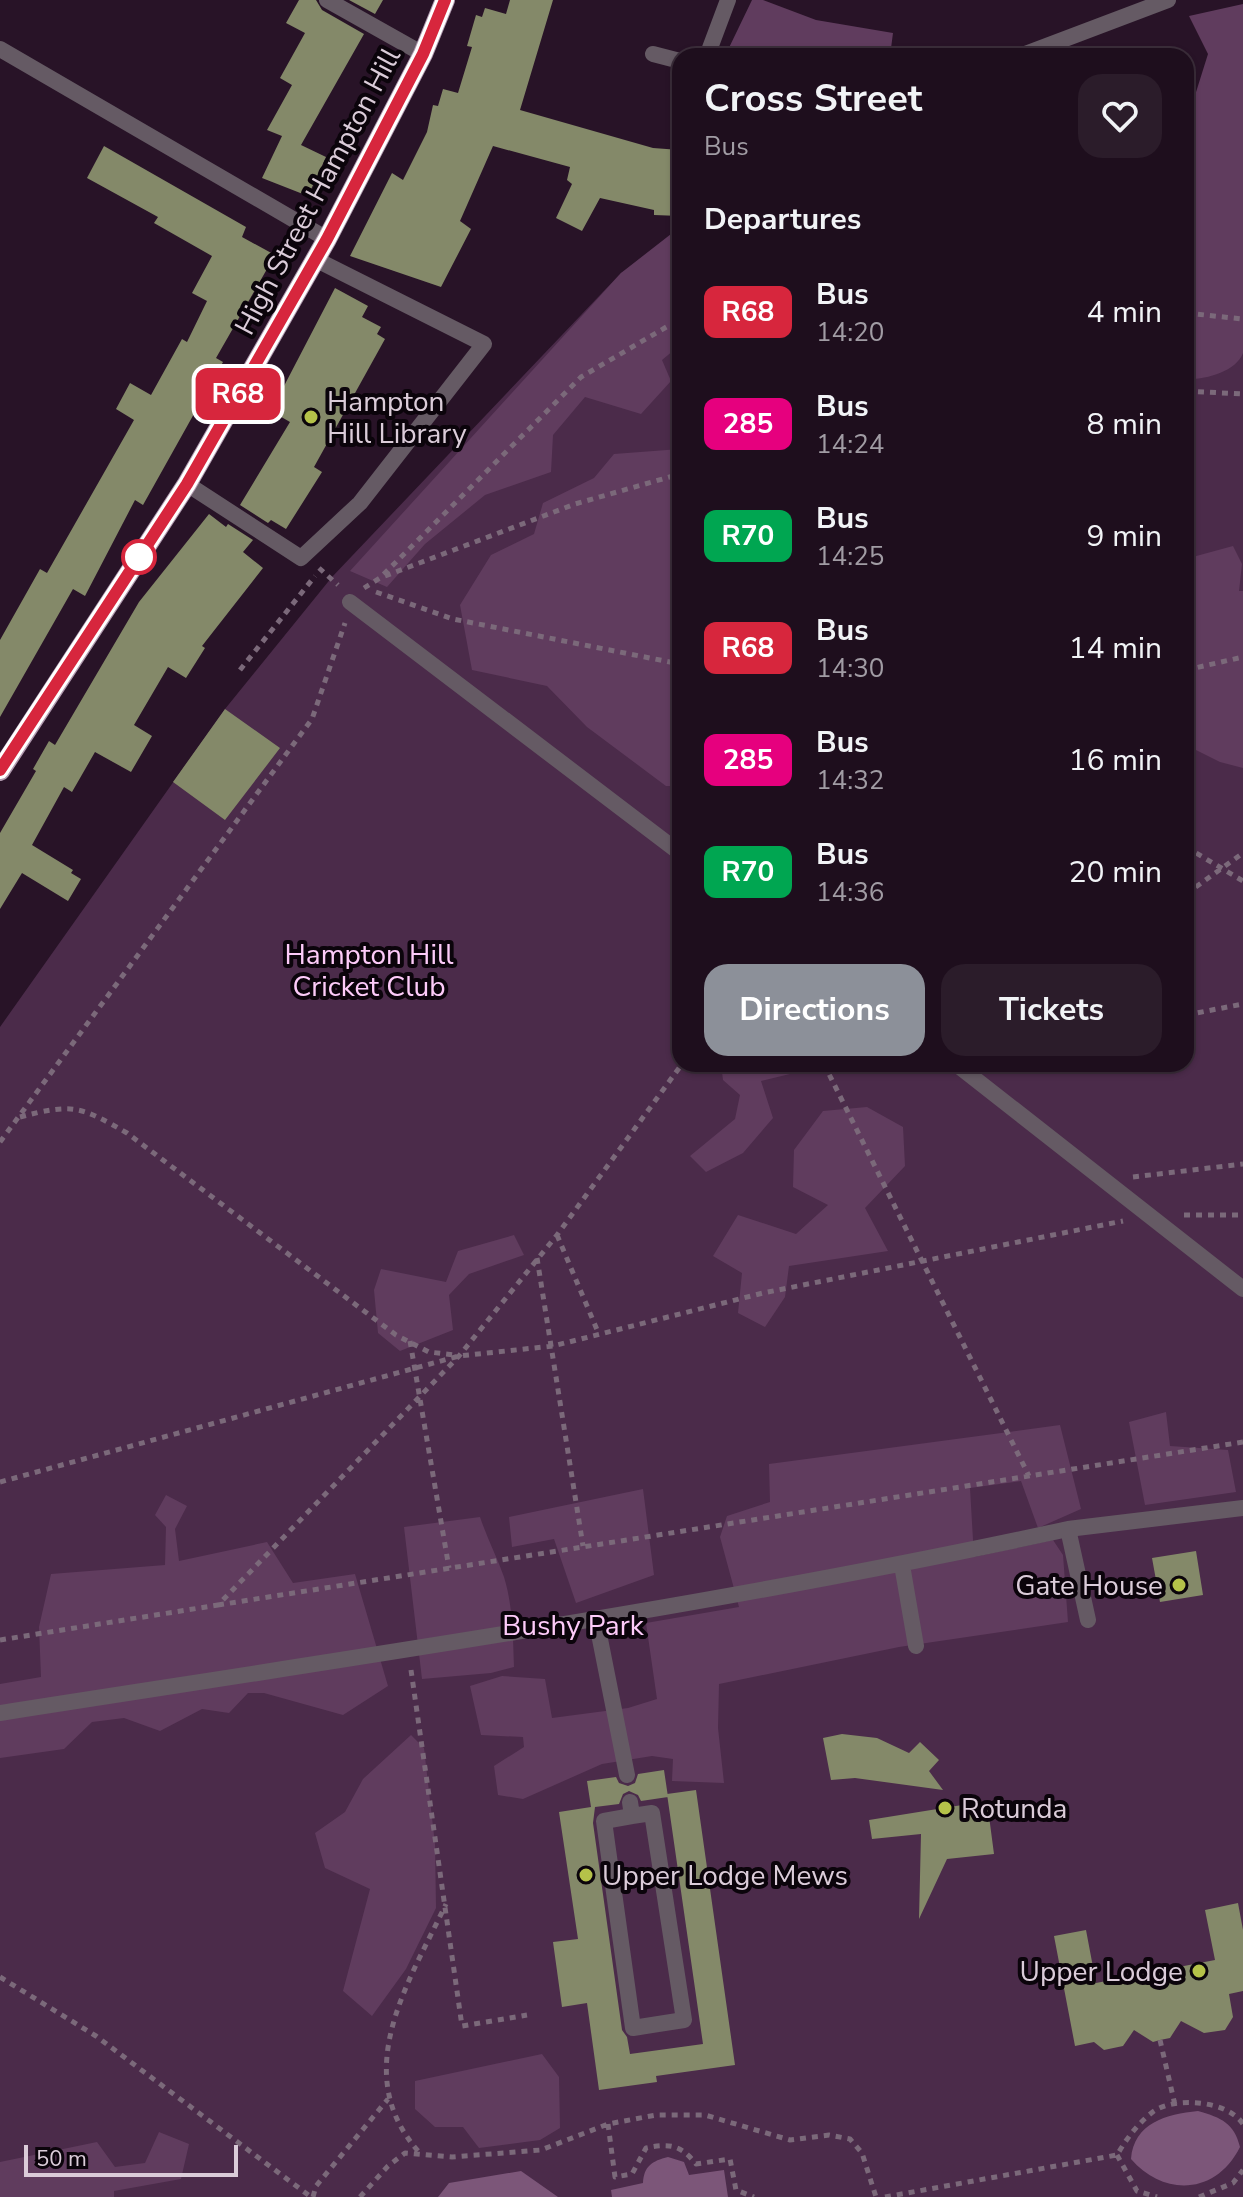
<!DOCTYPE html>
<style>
:root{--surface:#1e0e1d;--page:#2b1c2a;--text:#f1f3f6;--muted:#a19ca4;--line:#3c2e3b;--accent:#8c9099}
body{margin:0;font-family:"Nunito Sans",sans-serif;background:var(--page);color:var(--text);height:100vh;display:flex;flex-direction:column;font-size:30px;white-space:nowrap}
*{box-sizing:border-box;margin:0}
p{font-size:26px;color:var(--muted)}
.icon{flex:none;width:44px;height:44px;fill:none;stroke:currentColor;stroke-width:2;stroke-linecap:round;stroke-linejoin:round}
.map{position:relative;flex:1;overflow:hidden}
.sheet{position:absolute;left:672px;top:48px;width:522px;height:1024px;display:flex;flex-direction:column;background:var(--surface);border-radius:24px;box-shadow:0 2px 6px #0004,0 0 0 2px var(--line)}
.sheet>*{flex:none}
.badge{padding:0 16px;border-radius:12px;font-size:28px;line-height:52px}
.scale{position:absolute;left:24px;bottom:20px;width:214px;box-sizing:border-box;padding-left:8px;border:4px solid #dbccd9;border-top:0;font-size:22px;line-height:28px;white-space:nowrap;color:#dbccd9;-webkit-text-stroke:6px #0b040b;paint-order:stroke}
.map>.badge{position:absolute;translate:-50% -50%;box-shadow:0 0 0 4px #fff}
h2{padding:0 32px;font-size:30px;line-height:72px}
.round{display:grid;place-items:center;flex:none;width:84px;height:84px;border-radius:24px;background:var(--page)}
.overview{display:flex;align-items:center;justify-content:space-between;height:136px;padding:0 32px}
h1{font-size:38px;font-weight:700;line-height:60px}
.button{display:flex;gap:16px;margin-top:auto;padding:16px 32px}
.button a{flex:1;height:92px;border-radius:24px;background:var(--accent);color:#fff;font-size:32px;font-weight:700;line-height:92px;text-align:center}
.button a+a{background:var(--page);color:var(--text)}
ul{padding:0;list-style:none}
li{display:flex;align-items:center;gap:24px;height:112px;padding:0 32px}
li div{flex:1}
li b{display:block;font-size:30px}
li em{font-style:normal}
li .badge{min-width:88px;font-weight:700;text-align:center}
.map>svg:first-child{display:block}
</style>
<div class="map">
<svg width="1243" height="2197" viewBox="0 0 1243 2197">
<rect width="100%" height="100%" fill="#281327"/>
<!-- green -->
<path fill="#4b2b4a" d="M680,242V1064H1186V258L1243,269V2197H0V1027L225,709L332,577L621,273Z"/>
<!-- forest -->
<path fill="#603c5e" d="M752,0H763L816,20L893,33L890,56H725Z
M1243,4V353C1236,372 1204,380 1186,379V124L1208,54L1189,16Z
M680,227V345L662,360L671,381L641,414L585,397L553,435L551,472L485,495L425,544L387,587L350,571L621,273Z
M680,449V786H666L587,727L547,686L472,670L460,605L491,555L534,534L543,503L594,478L614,454Z
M1233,546L1242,564L1239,591H1243V768L1220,762L1186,745V625L1195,617L1189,558Z
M721,1064L823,1066L761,1081L773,1118L743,1153L706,1172L690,1156L735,1119L740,1095L723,1080Z
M867,1107L903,1127L905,1166L865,1208L888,1251L789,1266L785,1297L765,1327L738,1313L742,1273L713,1256L738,1215L796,1234L828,1205L793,1187L794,1150L823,1111Z
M514,1235L524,1255L469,1274L449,1295L453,1330L400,1351L378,1333L374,1290L381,1269L446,1282L458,1251Z
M1166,1412L1170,1446L1228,1450L1236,1492L1145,1505L1129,1422Z
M1060,1425L1081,1509L1038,1528L1021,1481L970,1488L974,1557L1053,1540L1063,1555L1068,1622L899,1647L719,1684L718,1728L724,1783L672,1781L673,1759L652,1756L602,1764L523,1799L498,1795L494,1766L524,1747L523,1737L481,1735L470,1686L502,1676L545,1679L552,1718L628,1708L657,1699L646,1623L739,1607L720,1537L727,1516L770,1502L769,1464Z
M643,1489L654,1575L576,1603L554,1539L512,1547L509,1517Z
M166,1495L187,1506L175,1529L179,1561L267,1542L293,1583L355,1574L388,1686L343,1715L264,1693H248L229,1713L202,1709L160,1731L124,1718L92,1722L64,1749L0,1758V1684L41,1677L39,1627L51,1574L165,1565L166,1527L155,1515Z
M480,1517C487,1538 497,1557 504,1577C513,1606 513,1637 514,1667L491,1673L422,1679L404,1527Z
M411,1735L424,1748L435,1844L436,1908L406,1969L372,2016L343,1991L370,1889L325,1868L315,1833L345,1812L363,1779Z
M542,2054L559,2077L560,2128L540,2140L479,2148L463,2127H435L415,2109V2081Z
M159,2132L189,2144L181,2179L114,2191V2197H0V2162L97,2142L115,2167L145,2163Z"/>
<!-- water -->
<path fill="#7c5679" d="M1198,2111C1222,2118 1234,2123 1240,2147C1216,2195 1164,2197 1131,2159C1134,2123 1166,2114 1198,2111Z
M668,2157L684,2162L689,2175L724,2170L728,2197H612L611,2190L643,2183C644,2166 652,2161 668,2157Z
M521,2171L558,2197H438L449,2183Z"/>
<!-- building -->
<path fill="#848969" d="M299,0H316L322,10L364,34L301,145L326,157L308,196L262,178L282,136L267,130L292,85L280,78L305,33L286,23Z
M349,0H383L375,14Z
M510,0H553L520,110L653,148L680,150V216L654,215V210L600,198L582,231L556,218L572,184L567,180L570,167L493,146L460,221L471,229L441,287L350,256L392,173L403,180L427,132L433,105L438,106L443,89L458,93L472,47L467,46L476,15L482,17L485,8L506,14Z
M104,146L246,227L242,237L275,255L216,358L223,362L143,505L135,500L85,596L73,589L0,717V640L40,569L47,573L134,420L116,409L130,383L151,395L182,339L187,342L207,301L192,293L212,256L154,223L158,217L87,178Z
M335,288L368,306L362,317L381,327L377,334L385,339L314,467L322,472L286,529L271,520L268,523L240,505L290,422L271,411Z
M209,514L226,527L228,524L253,540L243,552L263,568L202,646L205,648L186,678L168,667L134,725L152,736L131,772L95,752L72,792L64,787L32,845L73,870L71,873L81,879L68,901L22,873L0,909V833L36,771L33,769L49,741L55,745L139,602Z
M225,709L280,748L225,820L173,782Z
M1196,1551L1203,1595L1160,1602L1152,1558Z
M842,1734L877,1738L909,1753L920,1742L939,1760L929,1771L943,1790L855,1778L831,1780L823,1738Z
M664,1770L668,1797L641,1801L638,1795L629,1791L623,1794L619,1804L595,1807L593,1823L622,2030L627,2037L630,2054L703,2044L667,1794L696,1790L735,2065L656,2076L657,2082L599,2090L587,2003L562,2007L553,1942L578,1939L559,1812L591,1807L587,1781L616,1777L619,1783L628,1786L635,1783L638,1774Z
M987,1801L994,1854L947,1859L919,1919L921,1834L872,1839L869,1820Z
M1238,1903L1243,1930V1991L1229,1994L1233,2017L1225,2030L1204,2033L1181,2021L1170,2038L1160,2040L1153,2042L1134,2030L1123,2046L1104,2050L1094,2042L1075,2046L1054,1936L1086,1930L1096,1983L1215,1960L1205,1910Z"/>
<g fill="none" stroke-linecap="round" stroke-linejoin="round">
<!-- path -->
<path stroke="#7b697a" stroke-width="5" stroke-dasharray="6 6" stroke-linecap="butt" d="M1186,313L1243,319
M1186,391L1243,394
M319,568L338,585
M385,576L575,504L680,474
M364,588L380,578L581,377L680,319
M376,592L453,619L680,664
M240,670L315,576
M1186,670L1243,657
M1186,847L1243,881
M1186,894L1243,853
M1186,1015L1243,1004
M824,1064L1029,1476
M20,1117C73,1103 80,1106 127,1133L396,1335L429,1352L454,1355
M0,1142L312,719L345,623
M1133,1177L1243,1164
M1184,1215H1243
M557,1235L598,1332
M537,1258L583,1546
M410,1341L449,1568
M0,1482L459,1356L553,1346L763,1293L1123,1221
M218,1605L1243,1442
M0,1640L218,1605L459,1356L557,1235L682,1064
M411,1670L462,2026L527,2015
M0,1977L96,2036L311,2197
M1160,2040L1175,2105
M608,2124L615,2177L632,2174L646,2148C670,2143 681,2145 696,2164L730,2159L736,2190L754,2197
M418,2151C349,2072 409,1982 446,1904
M1117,2155L1137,2191L1157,2197
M313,2197L316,2186L388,2099
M360,2197L388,2166L405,2153L452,2157L541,2150L608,2124L656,2115H705L790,2140L829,2135L850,2139L862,2153L876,2197
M885,2197L1117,2155C1127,2138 1138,2123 1154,2111C1177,2096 1228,2101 1243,2124
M1199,2197L1233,2183L1243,2170"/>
<!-- service -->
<path stroke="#655a64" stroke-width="16" d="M653,54L680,61
M707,56L728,0
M187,484L301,558L360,503L484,344L315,259
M350,602L680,853
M956,1064L1243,1289
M1068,1529L1243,1508
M902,1565L916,1646
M596,1619L627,1775
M0,1713C357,1657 715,1606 1068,1529L1088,1620
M630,1802L632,1816L652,1813L684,2020L633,2028L604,1821L632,1816"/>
<!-- minor -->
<path stroke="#655a64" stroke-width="16" d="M327,0L423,54
M0,49L327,239
M1020,56L1168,0"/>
<!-- primary -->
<path stroke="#b099ae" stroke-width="20" d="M0,771L187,484L327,239L423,54L445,0"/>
</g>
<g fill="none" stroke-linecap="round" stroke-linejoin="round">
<!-- line casing -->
<g stroke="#fff" stroke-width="18">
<path id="line" d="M0,770L187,484L327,239L423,54L445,0"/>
</g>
<!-- line -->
<use href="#line" stroke="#d7263d" stroke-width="12"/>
</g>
<!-- markers -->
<g fill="#b5c249" stroke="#0b040b" stroke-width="3">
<circle cx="311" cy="417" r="8"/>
<circle cx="1179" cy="1585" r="8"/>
<circle cx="945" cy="1808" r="8"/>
<circle cx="586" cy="1875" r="8"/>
<circle cx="1199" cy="1971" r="8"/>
</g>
<circle fill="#fff" stroke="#d7263d" stroke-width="4" cx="139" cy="557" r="16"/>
<g text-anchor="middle" stroke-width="8" stroke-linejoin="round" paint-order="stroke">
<!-- street labels -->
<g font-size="28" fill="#dbccd9" stroke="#0b040b">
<text transform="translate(317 191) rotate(-62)" y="10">High Street Hampton Hill</text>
</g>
<!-- poi labels -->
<g font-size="28" fill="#dbccd9" stroke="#0b040b" text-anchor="start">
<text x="327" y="411">Hampton<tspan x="327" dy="32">Hill Library</tspan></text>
<text x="1163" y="1595" text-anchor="end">Gate House</text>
<text x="961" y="1818">Rotunda</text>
<text x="602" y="1885">Upper Lodge Mews</text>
<text x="1183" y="1981" text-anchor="end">Upper Lodge</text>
</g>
<!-- park labels -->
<g font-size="28" fill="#fdcbf9" stroke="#0b040b">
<text x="369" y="964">Hampton Hill<tspan x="369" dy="32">Cricket Club</tspan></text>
<text x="573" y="1635">Bushy Park</text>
</g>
</g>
</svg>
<div class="scale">50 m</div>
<b class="badge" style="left:238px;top:394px;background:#d7263d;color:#fff">R68</b>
<section class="sheet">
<div class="overview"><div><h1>Cross Street</h1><p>Bus</p></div><a class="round"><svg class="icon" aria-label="heart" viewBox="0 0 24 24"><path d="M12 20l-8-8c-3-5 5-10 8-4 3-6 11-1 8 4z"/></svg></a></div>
<h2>Departures</h2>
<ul>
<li><span class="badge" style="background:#d7263d;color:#fff">R68</span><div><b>Bus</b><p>14:20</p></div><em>4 min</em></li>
<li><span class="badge" style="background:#e6007e;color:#fff">285</span><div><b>Bus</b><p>14:24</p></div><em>8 min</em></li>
<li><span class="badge" style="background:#00a651;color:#fff">R70</span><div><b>Bus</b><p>14:25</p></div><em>9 min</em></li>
<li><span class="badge" style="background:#d7263d;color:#fff">R68</span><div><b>Bus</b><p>14:30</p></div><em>14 min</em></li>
<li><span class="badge" style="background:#e6007e;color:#fff">285</span><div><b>Bus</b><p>14:32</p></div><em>16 min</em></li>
<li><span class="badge" style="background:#00a651;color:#fff">R70</span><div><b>Bus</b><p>14:36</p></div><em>20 min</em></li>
</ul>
<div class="button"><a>Directions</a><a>Tickets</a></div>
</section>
</div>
